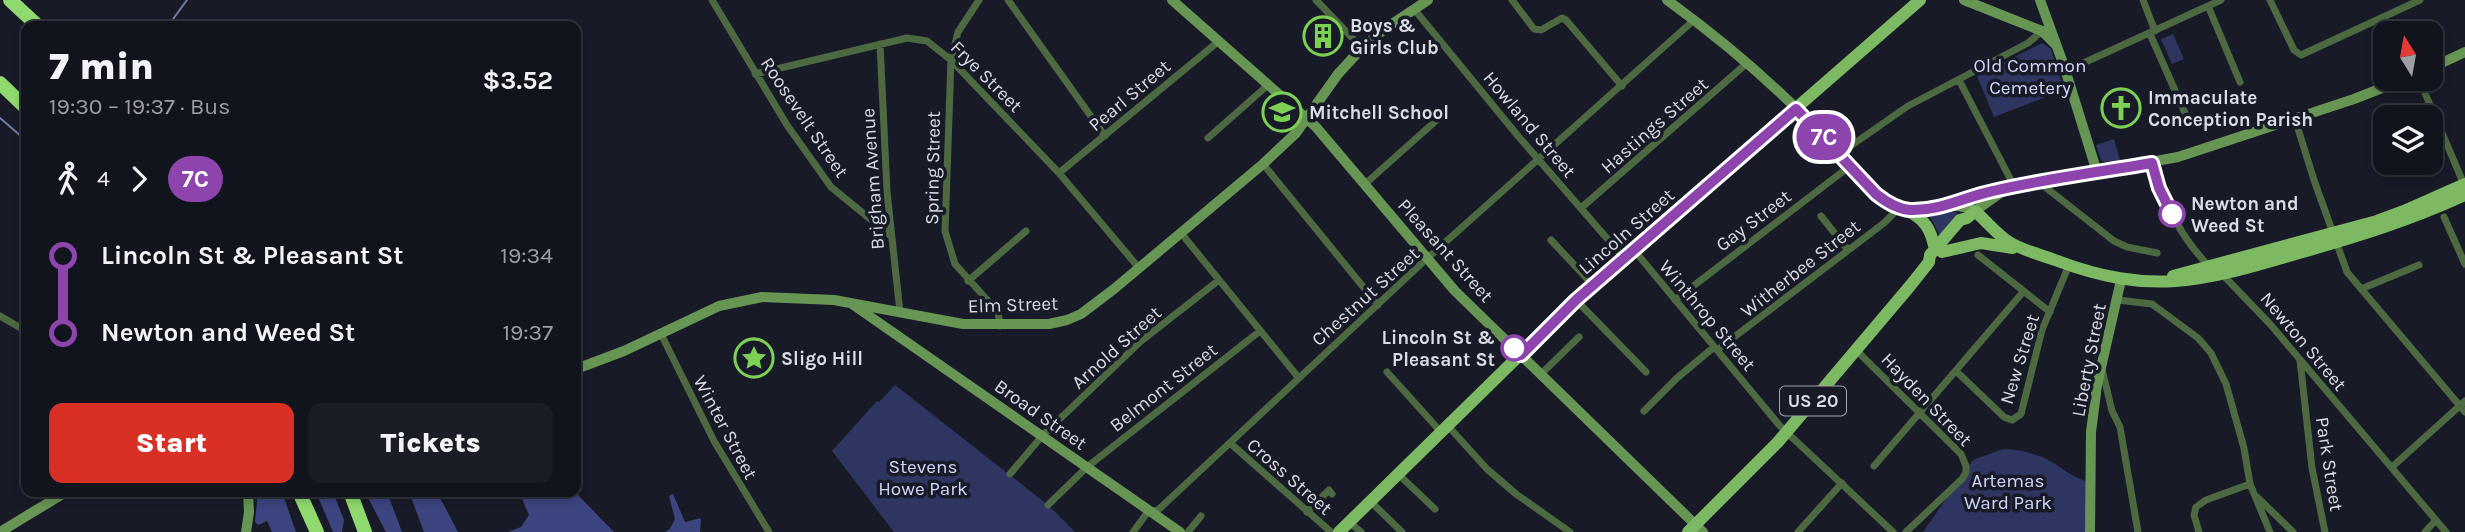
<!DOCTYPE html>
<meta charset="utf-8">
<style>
:root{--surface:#12141d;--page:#1b1d26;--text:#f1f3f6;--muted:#9c9ea4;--line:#31333b;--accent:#d93025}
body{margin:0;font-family:Karla,sans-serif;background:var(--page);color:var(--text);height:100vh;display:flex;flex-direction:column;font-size:26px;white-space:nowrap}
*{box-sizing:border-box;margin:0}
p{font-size:23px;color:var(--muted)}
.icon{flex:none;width:38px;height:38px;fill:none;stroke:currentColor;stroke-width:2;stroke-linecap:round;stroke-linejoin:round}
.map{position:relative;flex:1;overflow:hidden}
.side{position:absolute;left:21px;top:21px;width:560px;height:476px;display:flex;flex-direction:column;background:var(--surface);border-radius:14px;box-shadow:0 4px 10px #0003,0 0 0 2px var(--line)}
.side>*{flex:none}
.badge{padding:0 14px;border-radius:23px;font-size:24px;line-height:46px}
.needle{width:46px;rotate:349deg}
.fabs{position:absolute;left:2373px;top:21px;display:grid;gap:14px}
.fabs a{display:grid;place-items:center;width:70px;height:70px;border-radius:14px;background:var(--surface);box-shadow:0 4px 10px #0003,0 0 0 2px var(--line);font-size:35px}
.map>.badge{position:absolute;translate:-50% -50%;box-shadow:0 0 0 4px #fff}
.legs{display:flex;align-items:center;gap:10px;height:77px;padding:0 28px;font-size:23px}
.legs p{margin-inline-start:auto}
.summary{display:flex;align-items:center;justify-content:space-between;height:119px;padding:0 28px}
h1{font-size:38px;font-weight:800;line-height:52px}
.primary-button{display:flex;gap:14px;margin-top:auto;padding:14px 28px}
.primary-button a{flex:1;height:80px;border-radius:14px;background:var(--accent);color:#fff;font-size:28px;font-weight:800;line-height:80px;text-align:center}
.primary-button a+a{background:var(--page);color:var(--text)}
ul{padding:0 28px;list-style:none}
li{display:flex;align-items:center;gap:24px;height:77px;font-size:26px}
li i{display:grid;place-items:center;width:10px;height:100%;margin:0 9px;background:currentColor}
li i::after{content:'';width:18px;height:18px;margin:-9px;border:5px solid;border-radius:50%;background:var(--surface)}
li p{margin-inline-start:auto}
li:first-child i{background:linear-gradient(#0000 50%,currentColor 0)}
li:last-child i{background:linear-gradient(currentColor 50%,#0000 0)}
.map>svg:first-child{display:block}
</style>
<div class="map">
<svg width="2465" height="532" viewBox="0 0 2465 532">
<rect width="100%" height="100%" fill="#181b27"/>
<!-- green -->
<path fill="#2e3561" d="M2173,34L2184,59L2172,64L2161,39Z
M2042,43L2051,49L2064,90L1994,117L1977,76Z
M2114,139L2120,160L2104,162L2101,160L2096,145Z
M1950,212H1956L1959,215L1940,236L1930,216Z
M895,385L1048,505L1075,532H894L832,451L877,401L879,402Z
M2003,449C2021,450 2042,454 2058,466C2068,473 2076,478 2088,482L2085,532H1923L1973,460Z"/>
<!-- forest -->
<path fill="#3d4580" d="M258,492H282L296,532H272L267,521L258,525L255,522Z
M316,492H333L344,520L342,532H333Z
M365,492H387L402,532H386Z
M409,492H437L458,532H424Z
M519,492H575L614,532H508L521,527L529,515Z
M673,494L685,522L701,518L700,532H665L670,529L675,519L669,496Z"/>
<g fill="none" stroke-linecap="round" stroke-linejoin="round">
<!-- stream -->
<path stroke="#747ba9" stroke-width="2" d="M168,26L187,0
M0,118L22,137L26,154"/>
<!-- street -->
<path stroke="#4d6941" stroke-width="7" d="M712,0L787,125L831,187L891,236
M979,0L958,32L951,60L945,231L955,264L998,312L1000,326
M1008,0L1105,136
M1316,0L1362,48
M1512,0L1534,29L1541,30L1562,18L1566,20L1622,86
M2143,0L2155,31
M2270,0L2294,50L2301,55L2420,0
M2208,6L2240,82
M1414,9L1518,136L1624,258
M2150,34L2189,122
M880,44L887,192L900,312
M2066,71L2221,0
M755,74L907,38L927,41L951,60L1059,173L1139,268
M2419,79L2465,187
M1959,80L2015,188
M2295,119L2314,180L2347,272L2465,412
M1208,138L1268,85
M1839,154L1908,106L2028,43L2042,31
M2152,163C2164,202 2180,237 2209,266
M1263,164L1378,305
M1059,173L1219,41
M2040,183L2114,241L2127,247L2157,253
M1365,184L1439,118
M1581,208L1746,64
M1821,216L1848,250
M2444,217L2465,264
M1181,233L1298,377
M1551,240L1593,285
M1634,250L1780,426L1893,532
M1978,255L2050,312
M2222,274L2270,324L2446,532
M968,281L1026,231
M2361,289L2419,265
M1576,300L1646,372
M1675,300L1850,166
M2118,300L2152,304L2198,338L2211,353L2226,384L2244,448L2250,484L2270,532
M0,316L26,331
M661,334L714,441L769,532
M1717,350L1884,223L1894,213L1896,206
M1856,350L1961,454L1966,466V472L1962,479L1906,532
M2300,360L2312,468L2325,532
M2102,369L2112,411L2120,427L2138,532
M1956,371L2004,417L2012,420L2021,414L2042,330L2069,265
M1387,372L1441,432
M1541,374L1579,337
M1644,411L1677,378L1714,347
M1448,426L1487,469L1516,494L1570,532
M1230,443L1331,532
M1874,466L2023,292
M2392,467L2465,401
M1010,474L1042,436L1140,342L1219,280
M1398,474L1435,509
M2257,497L2293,532
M1370,501L1402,532
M1048,505L1087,467L1260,331
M1307,512L1329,490L1332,494
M1349,522L1361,532
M1133,532L1147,513L1158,510L1422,263L1694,20
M1188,532L1201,516
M1798,532L1842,483
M2199,532L2194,515L2196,507L2206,500L2250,484
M2425,532L2436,520"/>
<!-- secondary -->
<path stroke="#679654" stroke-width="10" d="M1172,0L1316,127L1455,291L1703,532
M1667,0C1718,37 1769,80 1813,125C1834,147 1862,189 1887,202C1918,219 1946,196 1975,211L1999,194
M1964,0L2042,31L2055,44
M2040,0L2064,66L2097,172
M2431,68L2465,52
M1954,205L1961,200L1991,191L2178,157L2354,99L2405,79
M852,304L1180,532
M576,369L624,351L719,306L762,297L834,300L963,324H1049L1067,320L1081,314L1114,289L1263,164L1296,133L1338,74L1362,48L1386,28L1428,0
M0,532L66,492
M246,532L249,512L248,492
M2090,532L2091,432L2097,385L2121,280"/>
<!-- primary -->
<path stroke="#7cb962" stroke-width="12" d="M1906,210C1925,219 1931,229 1935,250
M1942,252L1981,243L2013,248
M2173,276L2377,221L2404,211L2465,184
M1339,532L1576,300L1920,0
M1688,532L1778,442L1910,286L1929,262L1930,255L1960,220L1967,218L1975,211C1985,220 1995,232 2006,240C2020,250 2039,254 2055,260C2153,297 2203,281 2299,253C2356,237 2411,220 2465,195"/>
<!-- highway -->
<path stroke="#8fd96e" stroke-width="14" d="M10,0L38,26
M0,83L26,108
M299,492L317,532
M350,492L365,532"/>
</g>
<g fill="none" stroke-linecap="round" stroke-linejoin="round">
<!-- line-1 casing -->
<g stroke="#fff" stroke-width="16">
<path id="line-1" d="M1514,348L1521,355L1576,300L1796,109L1876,194C1886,202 1897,209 1910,210C1941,211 1964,197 1993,191C2044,179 2100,172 2152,163L2159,188L2172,214"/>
</g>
<!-- line-1 -->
<use href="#line-1" stroke="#8e44ad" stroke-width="10"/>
</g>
<!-- icons -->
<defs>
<g id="building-ring" transform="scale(2.0125)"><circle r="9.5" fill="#181b27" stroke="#7cd155" stroke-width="1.5"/><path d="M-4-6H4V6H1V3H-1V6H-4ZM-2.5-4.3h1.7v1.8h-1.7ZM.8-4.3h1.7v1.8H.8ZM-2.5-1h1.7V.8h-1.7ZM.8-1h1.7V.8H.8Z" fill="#7cd155"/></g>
<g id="church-ring" transform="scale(2.0125)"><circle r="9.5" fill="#181b27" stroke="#7cd155" stroke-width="1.5"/><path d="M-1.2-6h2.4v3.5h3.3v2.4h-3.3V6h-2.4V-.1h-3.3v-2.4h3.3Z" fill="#7cd155"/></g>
<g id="school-ring" transform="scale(2.0125)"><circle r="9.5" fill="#181b27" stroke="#7cd155" stroke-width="1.5"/><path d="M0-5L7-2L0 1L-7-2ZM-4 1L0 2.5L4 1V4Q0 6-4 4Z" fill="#7cd155"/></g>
<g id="sight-ring" transform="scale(2.0125)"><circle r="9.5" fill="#181b27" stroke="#7cd155" stroke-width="1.5"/><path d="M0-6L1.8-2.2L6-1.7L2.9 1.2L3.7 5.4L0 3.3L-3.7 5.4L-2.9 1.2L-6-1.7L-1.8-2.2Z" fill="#7cd155"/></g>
</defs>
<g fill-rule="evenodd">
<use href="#building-ring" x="1323" y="36"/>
<use href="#church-ring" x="2121" y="108"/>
<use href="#school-ring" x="1282" y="112"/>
<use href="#sight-ring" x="754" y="358"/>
</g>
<!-- markers -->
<g fill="#fff" stroke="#8e44ad" stroke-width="3.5">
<circle cx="2172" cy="214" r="12"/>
<circle cx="1514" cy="348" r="12"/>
</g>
<g text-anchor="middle" stroke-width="7" stroke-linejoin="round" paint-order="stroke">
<!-- shield labels -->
<rect fill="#181b27" stroke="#a0a2ac" stroke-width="2" x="1780" y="386.5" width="66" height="29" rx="5"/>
<g font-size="18" font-weight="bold" fill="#dadce5">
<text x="1813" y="407">US 20</text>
</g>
<!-- poi labels -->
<g font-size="19" font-weight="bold" fill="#dadce5" stroke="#181b27" text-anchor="start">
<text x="1350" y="32">Boys &amp;<tspan x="1350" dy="22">Girls Club</tspan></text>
<text x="2148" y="104">Immaculate<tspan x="2148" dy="22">Conception Parish</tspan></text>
<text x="1309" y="119">Mitchell School</text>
<text x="781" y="365">Sligo Hill</text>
</g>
<!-- park labels -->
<g font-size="19" fill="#cfd7fc" stroke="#181b27">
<text x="2030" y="72">Old Common<tspan x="2030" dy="22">Cemetery</tspan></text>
<text x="923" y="473">Stevens<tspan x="923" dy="22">Howe Park</tspan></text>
<text x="2008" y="487">Artemas<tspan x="2008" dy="22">Ward Park</tspan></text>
</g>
<!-- street labels -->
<g font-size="19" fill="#dadce5" stroke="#181b27">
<text transform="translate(987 76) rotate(45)" y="7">Frye Street</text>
<text transform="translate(1129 95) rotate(-40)" y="7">Pearl Street</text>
<text transform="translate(805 117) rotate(56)" y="7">Roosevelt Street</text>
<text transform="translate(1530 124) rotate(50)" y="7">Howland Street</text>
<text transform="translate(1654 125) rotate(-41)" y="7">Hastings Street</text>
<text transform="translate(932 168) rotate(-89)" y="7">Spring Street</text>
<text transform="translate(872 179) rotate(-94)" y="7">Brigham Avenue</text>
<text transform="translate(1753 220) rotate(-37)" y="7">Gay Street</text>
<text transform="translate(1626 231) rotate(-41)" y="7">Lincoln Street</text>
<text transform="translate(1446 250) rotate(48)" y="7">Pleasant Street</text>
<text transform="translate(1800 268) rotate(-38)" y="7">Witherbee Street</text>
<text transform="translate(1365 296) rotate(-42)" y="7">Chestnut Street</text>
<text transform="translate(1013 304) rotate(-2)" y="7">Elm Street</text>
<text transform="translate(1708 315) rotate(50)" y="7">Winthrop Street</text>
<text transform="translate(2304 341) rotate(50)" y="7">Newton Street</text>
<text transform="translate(1116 347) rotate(-42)" y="7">Arnold Street</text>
<text transform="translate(2019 359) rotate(-73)" y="7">New Street</text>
<text transform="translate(2088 360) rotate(-79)" y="7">Liberty Street</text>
<text transform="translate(1163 387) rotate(-38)" y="7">Belmont Street</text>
<text transform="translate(1927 399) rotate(46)" y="7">Hayden Street</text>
<text transform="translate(1041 414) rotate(35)" y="7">Broad Street</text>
<text transform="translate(726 427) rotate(62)" y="7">Winter Street</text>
<text transform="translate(2330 464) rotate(81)" y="7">Park Street</text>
<text transform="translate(1290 476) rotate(41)" y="7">Cross Street</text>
</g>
<!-- stop labels -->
<g font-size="19" font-weight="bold" fill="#dadce5" stroke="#181b27" text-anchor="start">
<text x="2191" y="210">Newton and<tspan x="2191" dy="22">Weed St</tspan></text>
<text x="1495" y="344" text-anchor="end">Lincoln St &amp;<tspan x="1495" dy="22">Pleasant St</tspan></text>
</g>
</g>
</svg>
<div class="fabs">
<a><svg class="needle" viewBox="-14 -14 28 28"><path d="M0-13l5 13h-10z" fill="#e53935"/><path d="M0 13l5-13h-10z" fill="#9c9ea4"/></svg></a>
<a><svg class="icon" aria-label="layers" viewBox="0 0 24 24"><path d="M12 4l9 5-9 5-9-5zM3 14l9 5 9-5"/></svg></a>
</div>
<b class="badge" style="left:1824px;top:137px;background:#8e44ad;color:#fff">7C</b>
<section class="side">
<div class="summary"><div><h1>7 min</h1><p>19:30 – 19:37 · Bus</p></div><b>$3.52</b></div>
<div class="legs"><svg class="icon" aria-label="walk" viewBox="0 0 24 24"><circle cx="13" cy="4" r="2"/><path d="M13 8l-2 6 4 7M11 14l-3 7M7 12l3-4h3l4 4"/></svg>4<svg class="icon" aria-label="forward" viewBox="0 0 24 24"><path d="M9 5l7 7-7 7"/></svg><b class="badge" style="background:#8e44ad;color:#fff">7C</b></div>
<ul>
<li><i style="color:#8e44ad"></i><b>Lincoln St &amp; Pleasant St</b><p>19:34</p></li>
<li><i style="color:#8e44ad"></i><b>Newton and Weed St</b><p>19:37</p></li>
</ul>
<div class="primary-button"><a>Start</a><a>Tickets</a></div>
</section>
</div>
